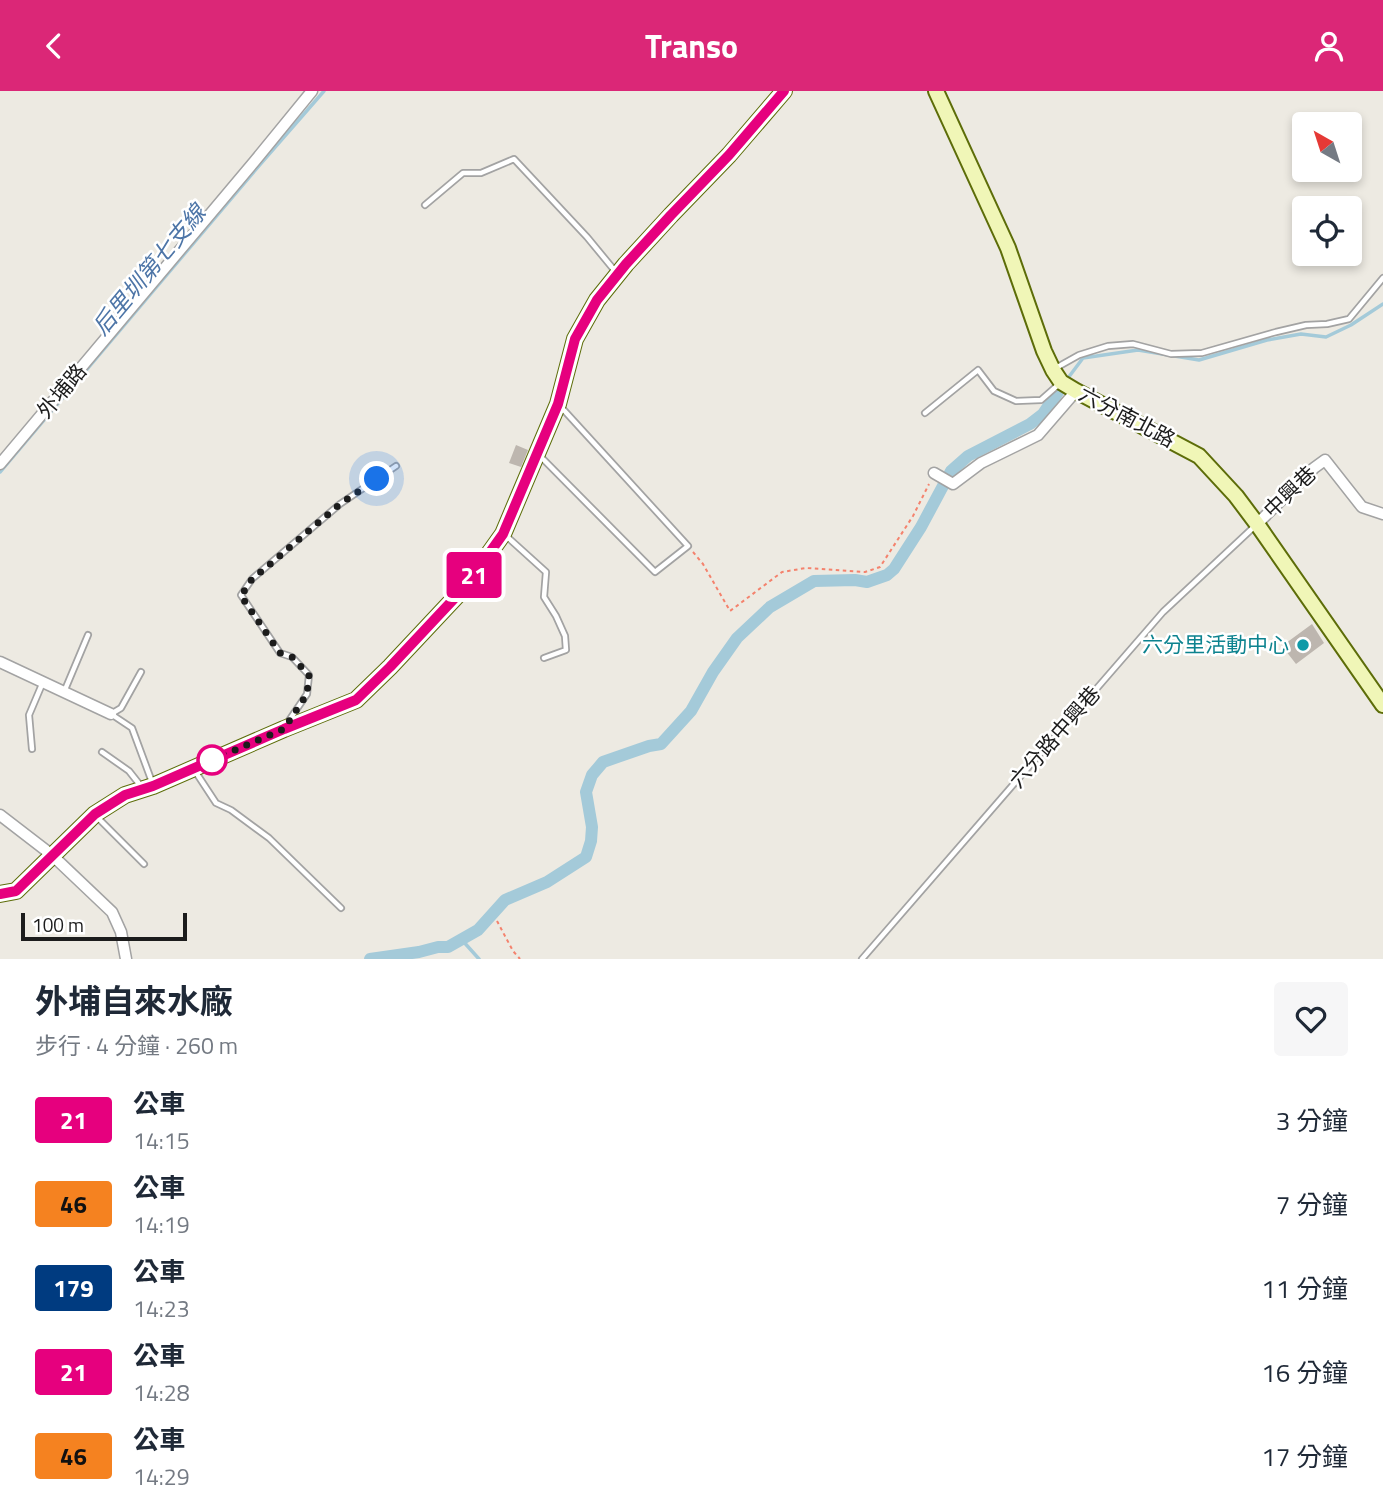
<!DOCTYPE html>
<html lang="zh-TW">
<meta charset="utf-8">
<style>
:root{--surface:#fff;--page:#f6f6f7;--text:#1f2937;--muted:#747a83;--accent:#db2777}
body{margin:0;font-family:"Titillium Web","Noto Sans TC",sans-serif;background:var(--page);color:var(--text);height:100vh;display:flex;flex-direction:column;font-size:26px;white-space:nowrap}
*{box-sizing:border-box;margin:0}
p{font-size:23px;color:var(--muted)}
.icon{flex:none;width:38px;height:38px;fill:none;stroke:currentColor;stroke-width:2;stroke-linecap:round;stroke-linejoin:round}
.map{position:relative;height:868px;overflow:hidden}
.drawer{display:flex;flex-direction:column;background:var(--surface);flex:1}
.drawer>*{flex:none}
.badge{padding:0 14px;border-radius:5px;font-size:24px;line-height:46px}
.needle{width:46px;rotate:321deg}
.tools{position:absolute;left:1292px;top:21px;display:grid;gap:14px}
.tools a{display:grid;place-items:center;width:70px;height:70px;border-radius:7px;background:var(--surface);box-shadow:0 4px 10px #0003;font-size:35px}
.scale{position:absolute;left:21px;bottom:18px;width:166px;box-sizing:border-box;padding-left:7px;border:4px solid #1c1c1c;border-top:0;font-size:19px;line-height:24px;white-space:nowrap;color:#1c1c1c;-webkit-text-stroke:5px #fff;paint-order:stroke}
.you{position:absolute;width:35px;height:35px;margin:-18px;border:5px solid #fff;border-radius:50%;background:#1a73e8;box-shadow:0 0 0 10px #1a73e833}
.map>.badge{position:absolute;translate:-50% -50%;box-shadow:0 0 0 4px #fff}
.round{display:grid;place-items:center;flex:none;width:74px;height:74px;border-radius:7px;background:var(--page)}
.headline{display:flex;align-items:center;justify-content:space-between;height:119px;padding:0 35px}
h1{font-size:33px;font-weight:700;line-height:52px}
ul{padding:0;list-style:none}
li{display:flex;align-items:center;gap:21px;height:84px;padding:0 35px}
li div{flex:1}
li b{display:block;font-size:26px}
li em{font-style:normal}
li .badge{min-width:77px;font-weight:700;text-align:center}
header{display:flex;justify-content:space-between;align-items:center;height:91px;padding:0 35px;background:var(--accent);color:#fff;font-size:32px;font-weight:700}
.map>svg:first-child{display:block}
</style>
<header><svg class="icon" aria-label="back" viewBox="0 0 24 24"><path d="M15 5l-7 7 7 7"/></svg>Transo<svg class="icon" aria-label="person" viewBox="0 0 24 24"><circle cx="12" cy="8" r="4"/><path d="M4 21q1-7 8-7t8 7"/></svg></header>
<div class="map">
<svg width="1383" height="868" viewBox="0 0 1383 868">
<rect width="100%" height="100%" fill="#edeae2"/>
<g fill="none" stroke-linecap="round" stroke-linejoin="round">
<!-- stream -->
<path stroke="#a4cad9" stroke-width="3.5" d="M1068,287L1083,267L1138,259L1199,269L1267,249L1301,243L1326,246L1351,234L1383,213
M0,381L263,70L324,0
M462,849L479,868"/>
<!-- canal -->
<path stroke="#a4cad9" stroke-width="12" d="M370,868L419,861L438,856H448L478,839L505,809L547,791L586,766L591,750L592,736L586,701L592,684L603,671L649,655L661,653L691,620L713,581L737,547L770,516L814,490L855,489L867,491L887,484L894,478L921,436L951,380L968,365L1030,333L1043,323L1058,301"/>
</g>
<!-- building -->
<path fill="#bdb6af" d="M516,354L528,359L521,376L509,372Z
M1312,533L1324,552L1296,573L1282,555Z"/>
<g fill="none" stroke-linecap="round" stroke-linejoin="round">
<!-- lane casing -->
<g stroke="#a3a3a3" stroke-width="8">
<path id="lane" d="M425,114L463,82H481L514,68L587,146L615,180
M1054,278L1079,264L1108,255L1133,253L1171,263L1202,262L1276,241L1306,234L1327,233L1349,228L1383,187
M925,322L978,279L994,300L1016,310L1041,309L1058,294
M540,365L655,481L688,455L561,316
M504,443L546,481L544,506L556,525L565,545L566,559L544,567
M141,581L121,617L111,623L132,637L152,691
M64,601L88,544
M288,631L307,603L309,584L292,566L280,562L241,504L252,488L340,413L396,375
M32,658L29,624L43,591
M102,661L129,680L140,694
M195,680L216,712L231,719L269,747L341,817
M97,726L144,773
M862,868L1163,521L1256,434"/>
</g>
<!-- street casing -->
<g stroke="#a3a3a3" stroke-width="13">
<path id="street" d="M0,373L254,71L312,0
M934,382L953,393L981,372L1038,344L1076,300
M1257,433L1314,377L1325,369L1362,416L1383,423
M0,571L111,623
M0,724L52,764L112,821L121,841L126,868"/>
</g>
<!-- secondary casing -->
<g stroke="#5d6d09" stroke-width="18">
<path id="secondary" d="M936,0L1008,157L1044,260L1053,279L1061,291L1076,300L1199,365L1236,405L1257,433L1383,614
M0,803L16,800L95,723L125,704L153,695L284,638L356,609L390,576L466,495L503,443L558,313L575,248L597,209L626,173L671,124L729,64L784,0"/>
</g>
<!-- path -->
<path stroke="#f4826d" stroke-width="2" stroke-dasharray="3.5 3.5" stroke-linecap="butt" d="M693,461L703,473L730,520L782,481L806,477L865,481L880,476L913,425L929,393
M497,830L513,860L520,868"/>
<!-- lane -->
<use href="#lane" stroke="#fff" stroke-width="4.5"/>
<!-- street -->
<use href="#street" stroke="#fff" stroke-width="10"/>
<!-- secondary -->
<use href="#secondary" stroke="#f0f6b7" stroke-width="14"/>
</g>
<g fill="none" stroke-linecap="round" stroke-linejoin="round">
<!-- line casing -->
<g stroke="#fff" stroke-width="16">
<path id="line" d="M0,803L16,800L95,723L125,704L153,695L284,638L356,609L390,576L466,495L503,443L558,313L575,248L597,209L626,173L671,124L729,64L784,0"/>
</g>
<!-- line -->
<use href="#line" stroke="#e6007e" stroke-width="10"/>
<!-- walk -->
<path stroke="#1c1c1c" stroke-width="7" stroke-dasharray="0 12.6" d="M212,669L284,638L307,603L309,584L292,566L280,562L241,505L252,488L269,474L340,413L377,388"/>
</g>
<!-- markers -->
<circle fill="#0f9aa8" stroke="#fff" stroke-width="2.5" cx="1303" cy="554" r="7"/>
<circle fill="#fff" stroke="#e6007e" stroke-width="3.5" cx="212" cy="669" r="14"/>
<g text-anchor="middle" stroke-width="5" stroke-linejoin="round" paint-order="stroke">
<!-- street labels -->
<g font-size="21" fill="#1c1c1c" stroke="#fff">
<text transform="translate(62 300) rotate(-50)" y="7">外埔路</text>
<text transform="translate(1127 326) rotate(28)" y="7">六分南北路</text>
<text transform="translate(1290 401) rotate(-44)" y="7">中興巷</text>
<text transform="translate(1055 646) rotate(-49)" y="7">六分路中興巷</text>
</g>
<!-- culture labels -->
<g font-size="21" fill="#0d838f" stroke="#fff" text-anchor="end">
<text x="1289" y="561">六分里活動中心</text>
</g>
<!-- water labels -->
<g font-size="23" font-style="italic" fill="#4d75a7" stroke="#fff">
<text transform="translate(149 179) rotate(-50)" y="8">后里圳第七支線</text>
</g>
</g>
</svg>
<div class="tools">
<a><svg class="needle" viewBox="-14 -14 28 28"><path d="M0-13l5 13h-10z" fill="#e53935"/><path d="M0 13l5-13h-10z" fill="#747a83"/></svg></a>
<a><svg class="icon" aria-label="locate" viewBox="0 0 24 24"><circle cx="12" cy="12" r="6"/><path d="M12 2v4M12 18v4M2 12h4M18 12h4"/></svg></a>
</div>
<div class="scale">100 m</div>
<div class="you" style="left:377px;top:388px"></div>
<b class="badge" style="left:474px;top:484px;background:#e6007e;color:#fff">21</b>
</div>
<section class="drawer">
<div class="headline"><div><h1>外埔自來水廠</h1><p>步行 · 4 分鐘 · 260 m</p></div><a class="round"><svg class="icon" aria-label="heart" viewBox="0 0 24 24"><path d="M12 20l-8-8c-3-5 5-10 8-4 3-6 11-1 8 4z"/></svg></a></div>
<ul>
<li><span class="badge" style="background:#e6007e;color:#fff">21</span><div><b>公車</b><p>14:15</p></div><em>3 分鐘</em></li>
<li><span class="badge" style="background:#f58220;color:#111">46</span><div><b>公車</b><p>14:19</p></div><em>7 分鐘</em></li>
<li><span class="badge" style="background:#003b80;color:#fff">179</span><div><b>公車</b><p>14:23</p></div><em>11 分鐘</em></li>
<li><span class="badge" style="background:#e6007e;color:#fff">21</span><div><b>公車</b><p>14:28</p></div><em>16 分鐘</em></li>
<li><span class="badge" style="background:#f58220;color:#111">46</span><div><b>公車</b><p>14:29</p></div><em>17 分鐘</em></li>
</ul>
</section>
